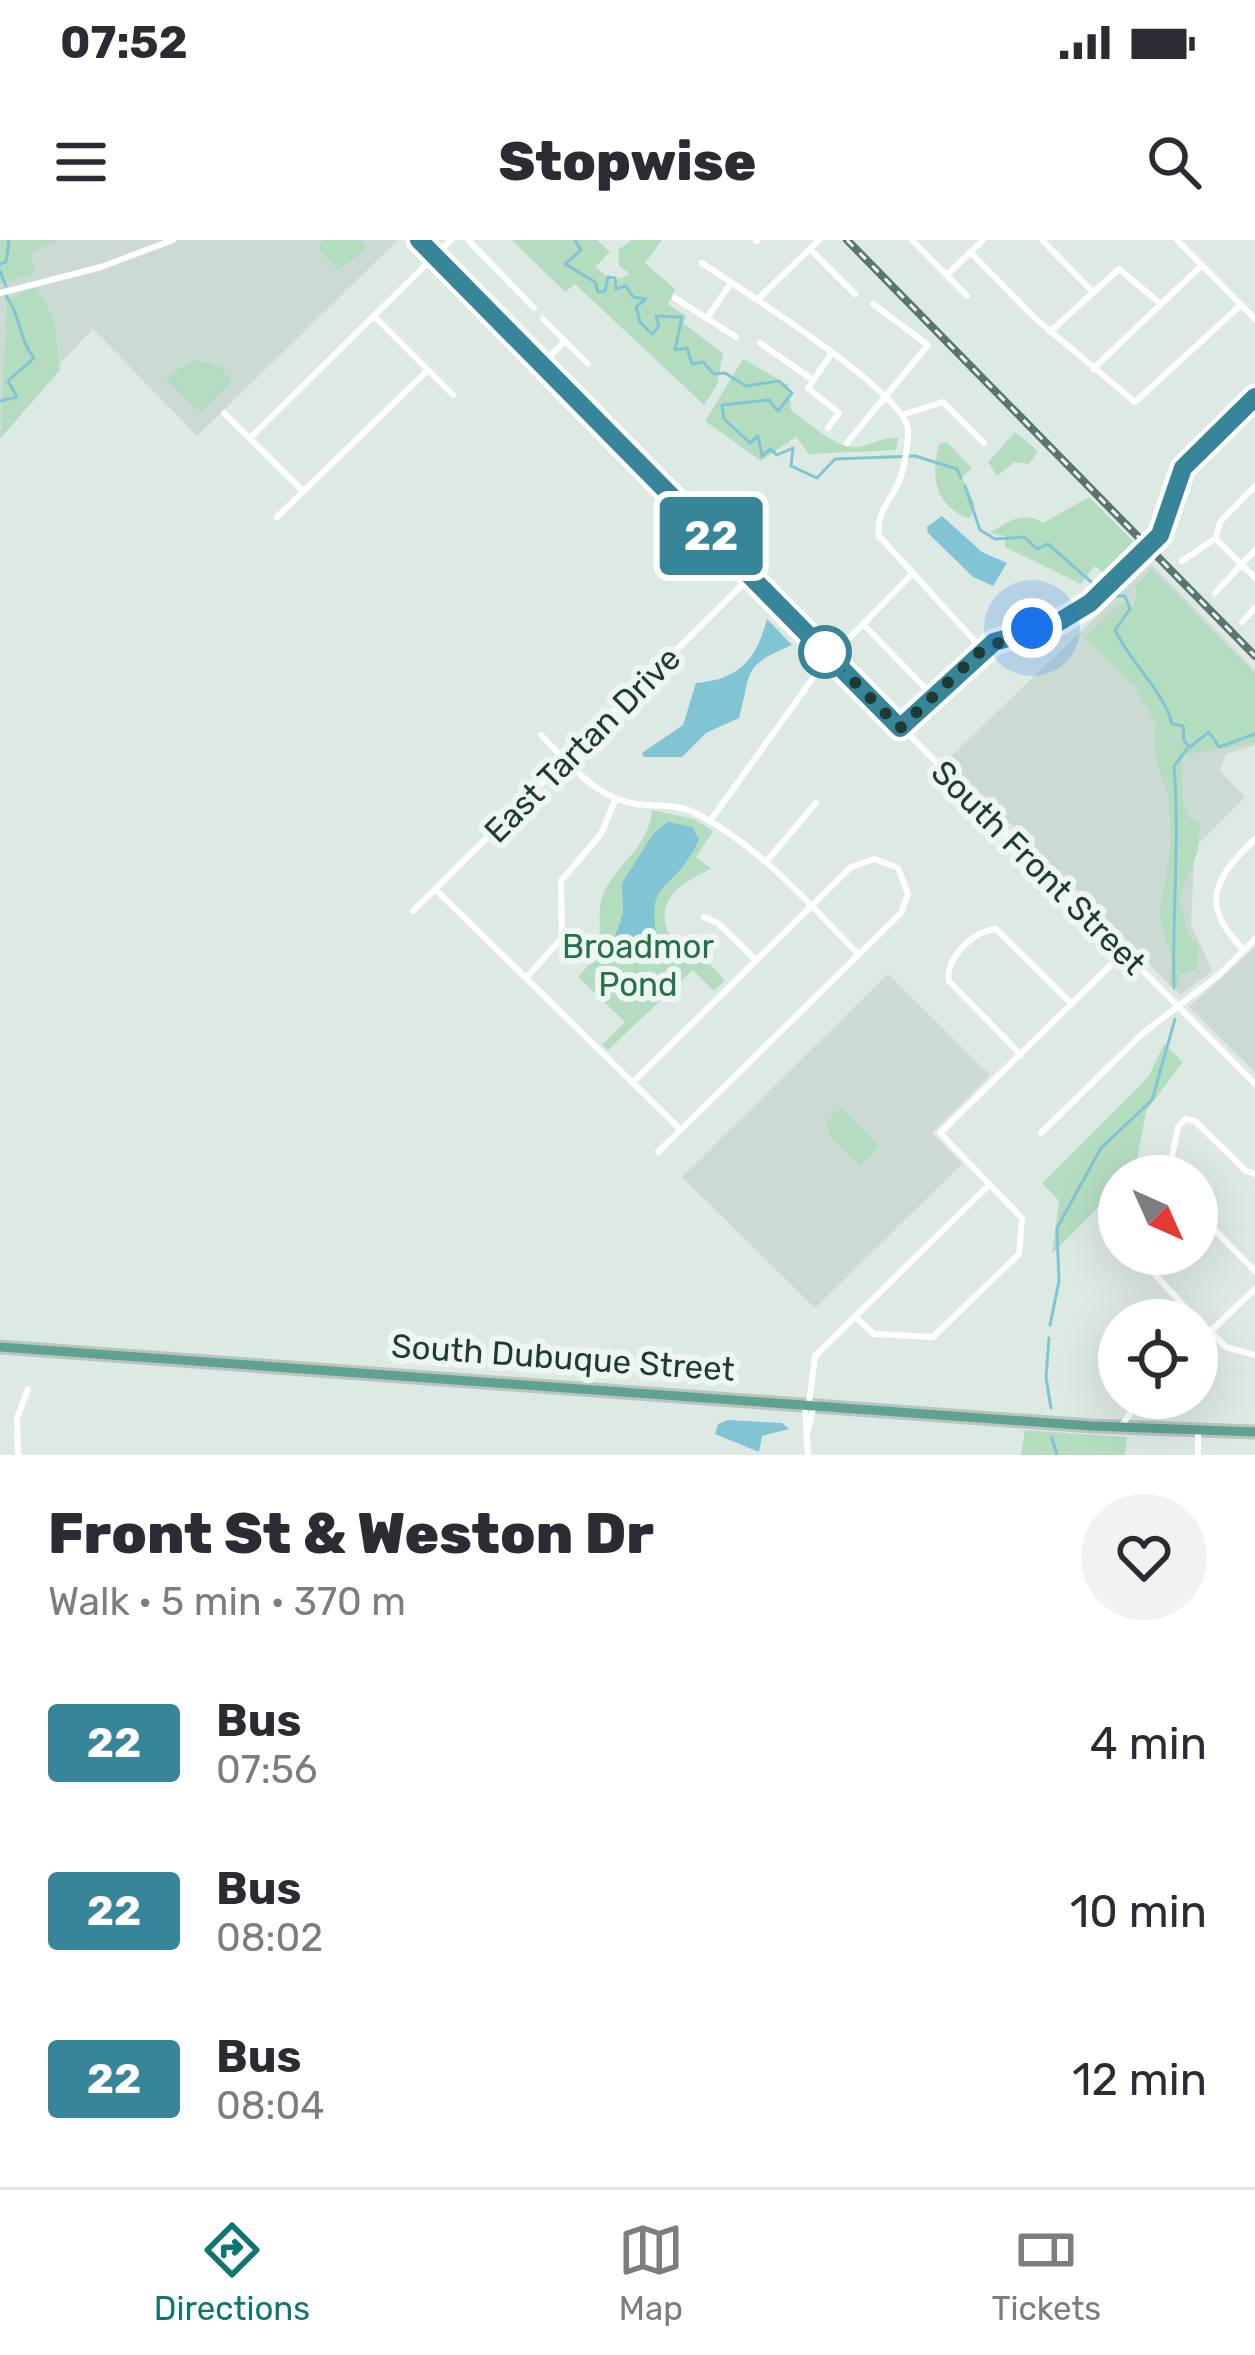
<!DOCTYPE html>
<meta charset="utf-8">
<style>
:root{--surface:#fff;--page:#f2f2f3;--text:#2b2b33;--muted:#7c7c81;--line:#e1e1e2;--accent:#0f766e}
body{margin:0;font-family:Rubik,sans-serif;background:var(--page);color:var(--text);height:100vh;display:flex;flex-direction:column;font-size:45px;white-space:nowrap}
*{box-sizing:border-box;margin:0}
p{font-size:39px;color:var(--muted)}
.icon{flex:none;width:66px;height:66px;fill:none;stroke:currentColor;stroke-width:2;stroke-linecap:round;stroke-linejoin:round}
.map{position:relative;height:1215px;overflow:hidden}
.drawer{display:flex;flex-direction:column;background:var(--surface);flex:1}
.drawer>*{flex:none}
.badge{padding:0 24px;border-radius:9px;font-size:42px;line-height:78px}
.needle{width:78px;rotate:135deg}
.fabs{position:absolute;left:1098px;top:915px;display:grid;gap:24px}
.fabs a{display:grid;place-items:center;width:120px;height:120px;border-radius:50%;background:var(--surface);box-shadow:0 12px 48px #0002;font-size:60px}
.you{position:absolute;width:60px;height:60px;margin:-30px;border:9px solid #fff;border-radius:50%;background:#1a73e8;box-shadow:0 0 0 18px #1a73e833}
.map>.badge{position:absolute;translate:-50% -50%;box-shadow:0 0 0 6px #fff}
.round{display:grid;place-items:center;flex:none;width:126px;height:126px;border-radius:63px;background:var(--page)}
.head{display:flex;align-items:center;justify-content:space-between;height:204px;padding:0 48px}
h1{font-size:57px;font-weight:800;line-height:90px}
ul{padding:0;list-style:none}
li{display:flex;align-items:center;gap:36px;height:168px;padding:0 48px}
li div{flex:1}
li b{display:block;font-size:45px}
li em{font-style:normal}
li .badge{min-width:132px;font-weight:700;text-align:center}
.status{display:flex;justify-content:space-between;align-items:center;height:84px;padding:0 60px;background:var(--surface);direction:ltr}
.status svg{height:33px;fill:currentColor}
header{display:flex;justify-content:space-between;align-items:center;height:156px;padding:0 48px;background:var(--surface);font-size:54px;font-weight:800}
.tab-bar{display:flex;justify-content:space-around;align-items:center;height:168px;border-top:3px solid var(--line);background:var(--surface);font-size:33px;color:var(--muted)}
.tab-bar a{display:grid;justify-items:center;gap:6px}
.tab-bar .current{color:var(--accent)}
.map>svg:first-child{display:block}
</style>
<div class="status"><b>07:52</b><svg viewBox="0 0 49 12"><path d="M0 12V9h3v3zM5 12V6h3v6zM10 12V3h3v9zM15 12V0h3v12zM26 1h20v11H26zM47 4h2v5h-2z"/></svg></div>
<header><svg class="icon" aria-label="menu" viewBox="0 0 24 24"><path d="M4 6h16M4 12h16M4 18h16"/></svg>Stopwise<svg class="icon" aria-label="search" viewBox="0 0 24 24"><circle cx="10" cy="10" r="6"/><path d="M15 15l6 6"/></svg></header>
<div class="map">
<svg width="1255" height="1215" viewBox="0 0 1255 1215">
<rect width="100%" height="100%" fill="#ddeae4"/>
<!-- built -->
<path fill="#cbdad3" d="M0,0H398L197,196L93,89L0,186Z
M1151,324L1255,430V505L1226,514L1220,531L1245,557L1195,607L1191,684L1212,731L1180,755L947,520Z
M1255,707V832L1189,767Z
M888,734L990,835L932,893L962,924L815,1068L682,937Z"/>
<!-- green -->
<path fill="#b4ddc0" d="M0,0H59L31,13L35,33L0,44Z
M324,0H361L366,8L339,31L317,8Z
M512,0H597L610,12L595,27L613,41L630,34L619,26L618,10L632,0H662L645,23L675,49L668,64L686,76L683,83L723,113L717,145L704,165L575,44L565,52Z
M35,46L54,78L60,130L0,199L7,61Z
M193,119L219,126L232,141L201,173L165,139Z
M743,119L788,145L791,170C808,182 838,211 859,207C873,204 883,197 898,198L896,210L809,214L796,197L761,221L705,181Z
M1015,192L1038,211L1029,224L1015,222L997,236L988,222Z
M947,202L972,228L962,237L975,265L970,279C935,267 930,236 939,204Z
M1089,257L1138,306L1107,337L1095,326L1081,344L1005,307V296L990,293C1009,281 1023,270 1043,283Z
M1152,329L1255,434V503L1183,515L1182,557L1189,578L1200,583L1198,611L1179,659L1189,697L1199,706L1196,730L1180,734L1179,747L1169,745L1172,721L1159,676L1171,604L1169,560L1154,512L1156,485L1135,448L1084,398L1119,365L1134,366L1137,345Z
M652,570L694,579L713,591L696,617L711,629C672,647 650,666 676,708L700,713L725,741L714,751L693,730L608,810L602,805L625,782L578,737C615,699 590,682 605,650C620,620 649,607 652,570Z
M1164,804L1183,822L1146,871L1134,936H1119V954L1105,960L1052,1014L1059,961L1042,943L1149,836Z
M841,867L880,906L860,927L829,895L827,881Z
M1025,1190L1127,1197L1125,1215H1021Z"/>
<!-- water -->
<path fill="#81c4d3" d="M942,276L982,312L1007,323L993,346L973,337L928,293L927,287Z
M767,379L792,405C740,427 752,432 739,478L706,493L682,517H644L642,513L683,485L696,443C740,439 756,420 767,379Z
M668,582L692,587L699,600C670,661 641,633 661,715C642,725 626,722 612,706L623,673L622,643L653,594Z
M728,1180L782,1183L789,1189L762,1196L759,1212L715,1194L718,1184Z"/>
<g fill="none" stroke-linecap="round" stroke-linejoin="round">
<!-- stream -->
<path stroke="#81c4d3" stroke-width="3" d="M575,0L581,10L565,24L595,42L598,52L605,51L608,37L615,38L616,49L626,46L633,57L646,59L636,67L640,82L652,94L659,86L656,76L682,77L675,110L687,108L692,124L703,122L714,134L725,133L746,146L779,141L792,153L778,171L769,160L722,165L724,179L750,203L758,196L762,216L770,209L777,215L793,208L791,226L817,238L835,219L915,216L957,229L961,238
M0,24L6,22L9,0
M0,31L6,46
M0,161L17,157L8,141L34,118C19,101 21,75 6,56
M965,246L980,290L995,299L1024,297L1037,309L1048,304L1097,347
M1115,356H1125L1130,369L1115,390C1130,422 1165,453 1172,484L1183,486L1184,501L1190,507L1209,492L1219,507L1255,494
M1174,748C1172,673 1180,600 1174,526L1187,509
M1050,1085L1059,1041L1057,988L1101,908L1152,860L1175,779
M1049,1098L1046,1137L1051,1168
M1052,1198L1057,1215"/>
<!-- major casing -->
<g stroke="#bcc4c2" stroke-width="15">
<path id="major" d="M0,1107L1092,1186L1255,1192"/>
</g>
<!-- minor -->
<path stroke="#fff" stroke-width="6" d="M419,0L1255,844
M468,0L534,68
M912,0L967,56
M1042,0L1092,51
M1177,0L1255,79
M756,1L758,0
M811,10L855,54
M970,12L1036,79L1135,162L1241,65
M702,23C738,48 909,154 908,191C908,206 904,232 897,246C888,264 876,273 879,296L983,410
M947,35L983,0
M0,53L101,27L173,0
M675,58L736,97
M757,60L819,0
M374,76L453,155
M707,78L731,43
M543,79L588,124
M1050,92L1119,29L1161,64
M760,103L813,140
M542,124L565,101
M1093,129L1202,25
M224,173L303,251
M905,174L943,162L984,203
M828,188L839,173L808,148L832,113
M250,198L451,0
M847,203L928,105L873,64
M277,277L428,130
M1216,299L1255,338
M1182,321L1216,298L1220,282L1255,246
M1215,353L1255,310
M1242,382L1255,368
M863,384L933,456
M900,488L994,402L1054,385L1091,363L1160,294L1183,228L1255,157
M541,495C569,523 595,558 636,564C659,567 678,563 699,575C762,608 810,665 859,715
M710,581L821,427L912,334
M766,622L816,563
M435,649L681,890
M413,671L750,337
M704,677L718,683L756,720
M1243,709C1198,663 1215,638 1255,599
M527,737L562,698L561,641L601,594L616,558
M1021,815L949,741C944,719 974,690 996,689L1072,764
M632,843L851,627L875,619L898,628L908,654L901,673L658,912
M1041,893L1143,793L1219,735L1255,699
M1168,936L1178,887L1185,879L1195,881L1246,931L1255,934
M1197,972L1255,1031
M1136,1014L1197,1080
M855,1077L874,1094L933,1097L1019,1014L1022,978L940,893L1124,712
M1197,1080L1226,1107L1255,1115
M1197,1104L1255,1049
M809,1163L815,1116L990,944
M805,1166L808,1215
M1121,1187L1140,1158
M806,1199L814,1164
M18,1215L17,1178L28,1149
M1198,1215V1190"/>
<!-- major -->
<use href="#major" stroke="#5fa292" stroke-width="9"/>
<!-- rail casing -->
<g stroke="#58766e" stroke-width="8">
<path id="rail" d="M847,0L1255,416"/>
</g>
<!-- rail -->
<use href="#rail" stroke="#edf6f2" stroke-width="3" stroke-dasharray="9" stroke-linecap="butt"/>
</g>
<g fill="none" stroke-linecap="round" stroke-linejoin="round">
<!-- line casing -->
<g stroke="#fff" stroke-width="27">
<path id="line" d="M419,0L900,488L994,402L1054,385L1090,363L1160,295L1183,228L1255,157"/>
</g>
<!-- line -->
<use href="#line" stroke="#378599" stroke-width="18"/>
<!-- walk -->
<path stroke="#1e3a33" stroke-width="12" stroke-dasharray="0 21.6" d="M825,412L900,488L982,410L1032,388"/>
</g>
<!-- markers -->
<circle fill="#fff" stroke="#378599" stroke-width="6" cx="825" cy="412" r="24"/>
<g text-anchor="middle" stroke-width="12" stroke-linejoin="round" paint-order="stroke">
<!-- street labels -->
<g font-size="33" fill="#1e3a33" stroke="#edf6f2">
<text transform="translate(582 504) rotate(-45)" y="12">East Tartan Drive</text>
<text transform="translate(1039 627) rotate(45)" y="12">South Front Street</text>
<text transform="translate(563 1117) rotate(4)" y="12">South Dubuque Street</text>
</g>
<!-- park labels -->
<g font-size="33" fill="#267246" stroke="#edf6f2">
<text x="638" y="718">Broadmor<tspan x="638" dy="38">Pond</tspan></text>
</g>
</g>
</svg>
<div class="fabs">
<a><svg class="needle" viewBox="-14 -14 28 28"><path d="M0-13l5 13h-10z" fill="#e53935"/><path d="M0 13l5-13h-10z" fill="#7c7c81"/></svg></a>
<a><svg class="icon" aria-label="locate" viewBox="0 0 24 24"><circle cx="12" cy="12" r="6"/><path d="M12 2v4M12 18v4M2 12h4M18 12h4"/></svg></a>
</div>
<div class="you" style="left:1032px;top:388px"></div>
<b class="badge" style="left:711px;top:296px;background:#378599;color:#fff">22</b>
</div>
<section class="drawer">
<div class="head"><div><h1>Front St &amp; Weston Dr</h1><p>Walk · 5 min · 370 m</p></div><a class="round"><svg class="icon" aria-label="heart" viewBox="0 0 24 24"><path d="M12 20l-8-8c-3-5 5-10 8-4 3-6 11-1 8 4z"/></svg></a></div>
<ul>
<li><span class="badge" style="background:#378599;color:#fff">22</span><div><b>Bus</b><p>07:56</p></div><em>4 min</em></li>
<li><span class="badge" style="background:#378599;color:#fff">22</span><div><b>Bus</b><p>08:02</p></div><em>10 min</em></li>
<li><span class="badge" style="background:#378599;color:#fff">22</span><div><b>Bus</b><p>08:04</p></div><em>12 min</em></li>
</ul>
</section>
<nav class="tab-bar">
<a class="current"><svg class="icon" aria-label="directions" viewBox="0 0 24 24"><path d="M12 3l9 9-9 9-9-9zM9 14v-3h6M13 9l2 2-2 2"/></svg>Directions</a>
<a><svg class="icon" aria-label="map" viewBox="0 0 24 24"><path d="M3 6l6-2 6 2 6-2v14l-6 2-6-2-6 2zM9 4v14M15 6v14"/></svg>Map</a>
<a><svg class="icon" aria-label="tickets" viewBox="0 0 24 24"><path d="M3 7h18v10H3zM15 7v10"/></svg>Tickets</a>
</nav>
